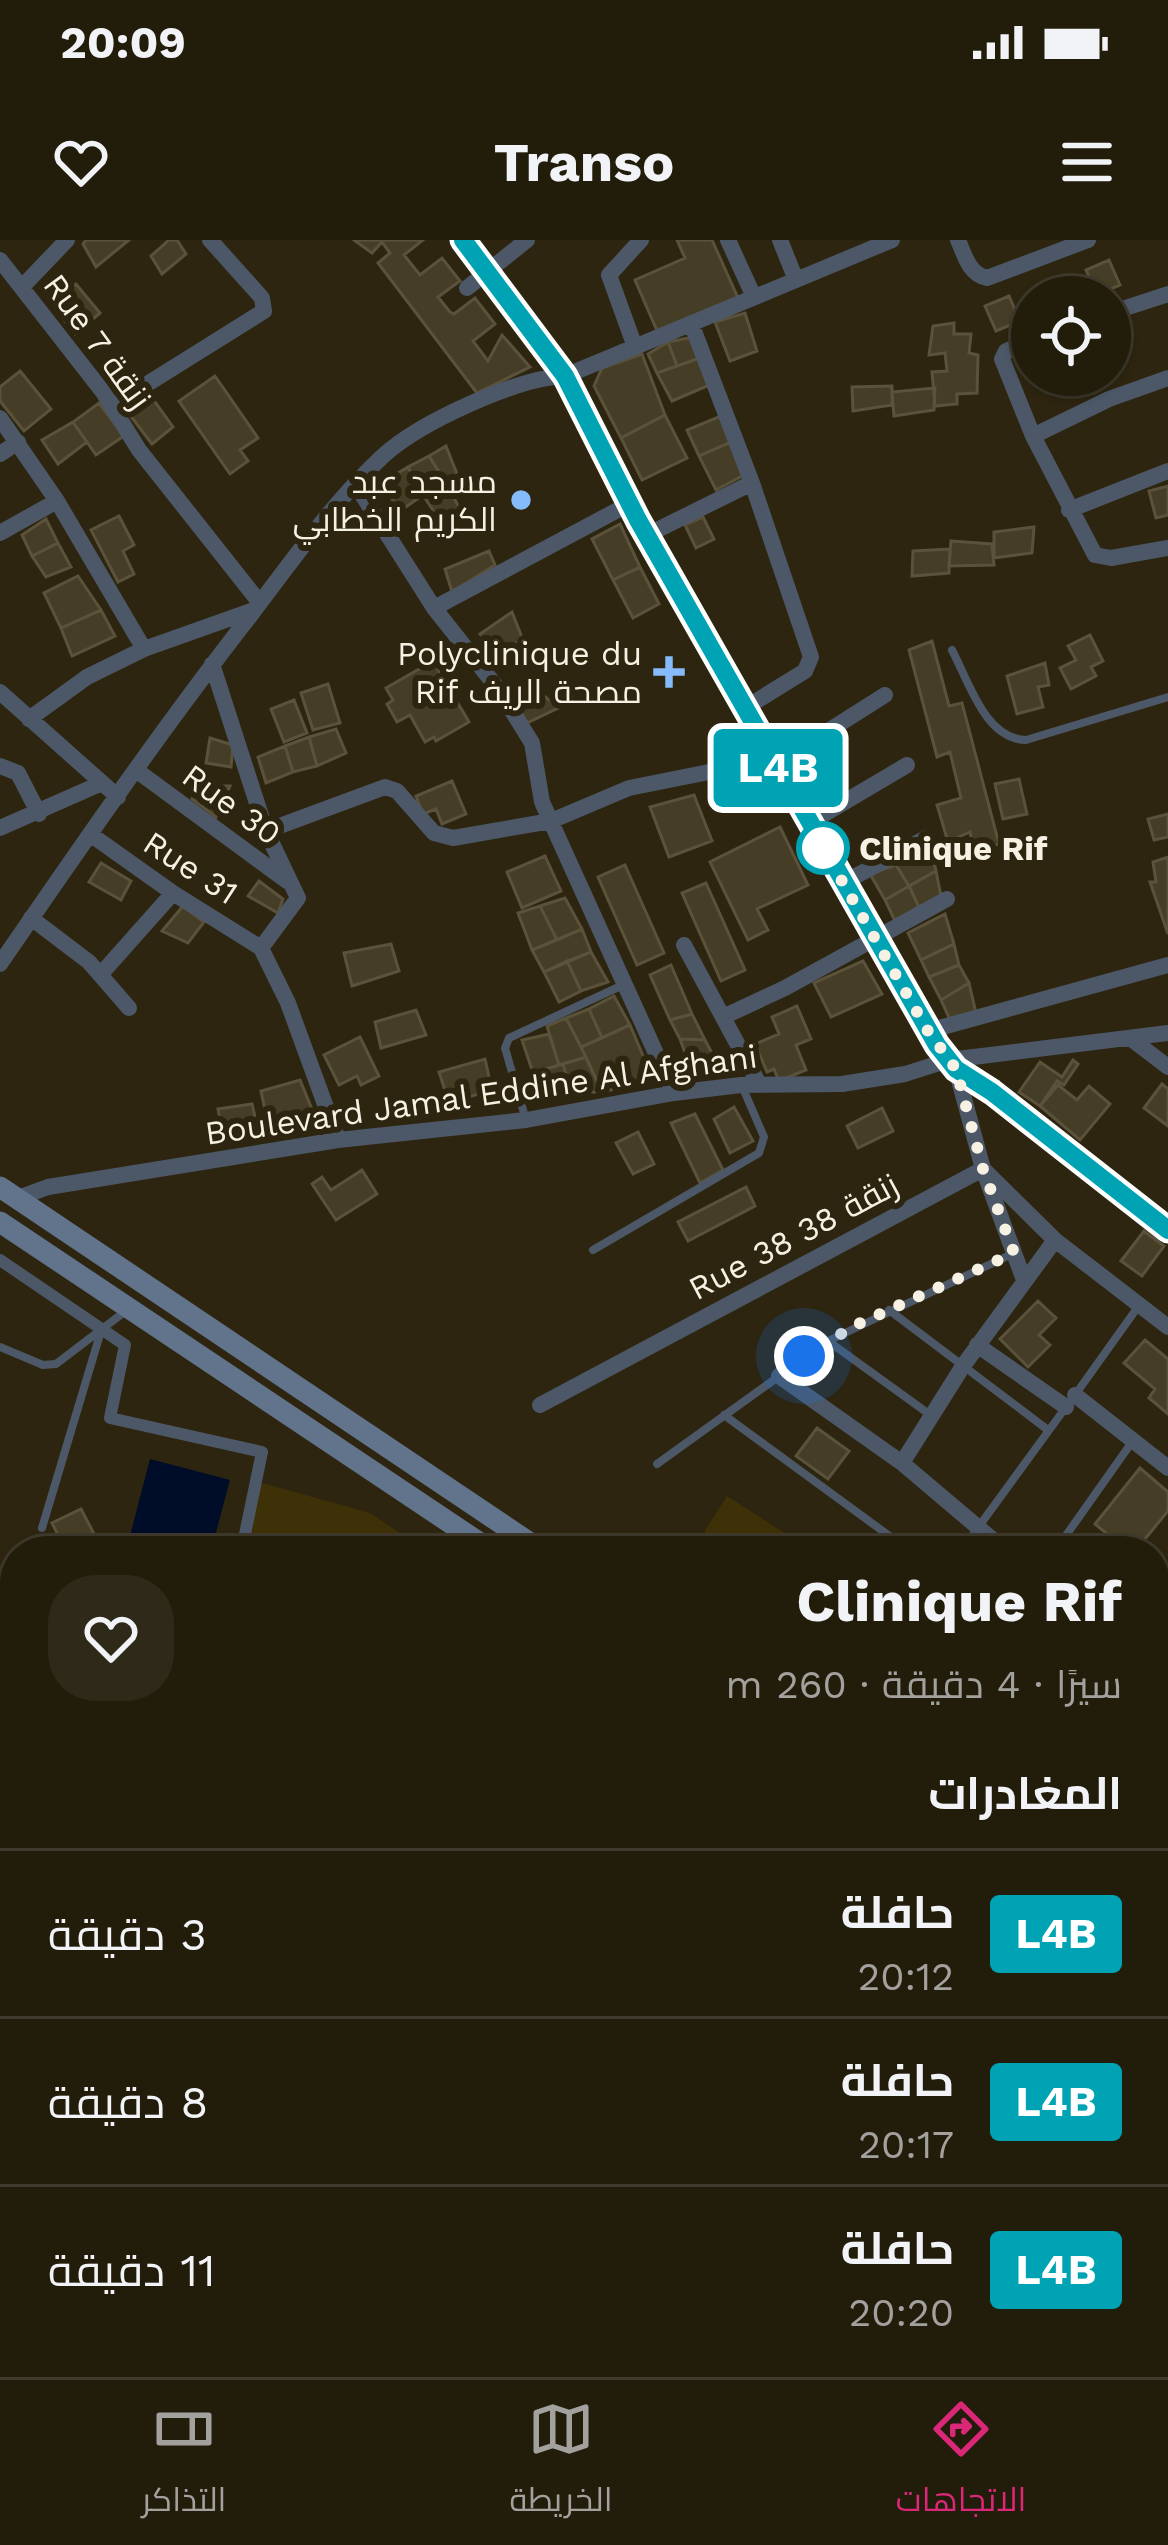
<!DOCTYPE html>
<html lang="ar">
<meta charset="utf-8">
<style>
:root{--surface:#221c0b;--page:#2e2919;--text:#f1f3f6;--muted:#a2a19d;--line:#3f3a2c;--accent:#db2777}
body{margin:0;font-family:"Work Sans",Cairo,sans-serif;background:var(--page);color:var(--text);direction:rtl;height:100vh;display:flex;flex-direction:column;font-size:45px;white-space:nowrap}
*{box-sizing:border-box;margin:0}
p{font-size:39px;color:var(--muted)}
.icon{flex:none;width:66px;height:66px;fill:none;stroke:currentColor;stroke-width:2;stroke-linecap:round;stroke-linejoin:round}
.map{position:relative;flex:1;overflow:hidden;direction:ltr}
.details{position:absolute;left:0px;top:1296px;width:1170px;height:843px;display:flex;flex-direction:column;background:var(--surface);border-radius:48px 48px 0 0;box-shadow:0 3px 9px #0004,0 0 0 3px var(--line);direction:rtl}
.details>*{flex:none}
.badge{padding:0 24px;border-radius:9px;font-size:42px;line-height:78px}
.fabs{position:absolute;left:1011px;top:36px;display:grid;gap:24px}
.fabs a{display:grid;place-items:center;width:120px;height:120px;border-radius:50%;background:var(--surface);box-shadow:0 3px 9px #0004,0 0 0 3px var(--line);font-size:60px}
.you{position:absolute;width:60px;height:60px;margin:-30px;border:9px solid #fff;border-radius:50%;background:#1a73e8;box-shadow:0 0 0 18px #1a73e833}
.map>.badge{position:absolute;translate:-50% -50%;box-shadow:0 0 0 6px #fff}
h2{padding:0 48px;font-size:45px;line-height:108px}
.round{display:grid;place-items:center;flex:none;width:126px;height:126px;border-radius:48px;background:var(--page)}
.headline{display:flex;align-items:center;justify-content:space-between;height:204px;padding:0 48px}
h1{font-size:57px;font-weight:700;line-height:90px}
ul{padding:0;list-style:none}
li{display:flex;align-items:center;gap:36px;height:168px;padding:0 48px;border-top:3px solid var(--line)}
li div{flex:1}
li b{display:block;font-size:45px}
li em{font-style:normal}
li .badge{min-width:132px;font-weight:700;text-align:center}
.status{display:flex;justify-content:space-between;align-items:center;height:84px;padding:0 60px;background:var(--surface);direction:ltr}
.status svg{height:33px;fill:currentColor}
header{display:flex;justify-content:space-between;align-items:center;height:156px;padding:0 48px;background:var(--surface);font-size:54px;font-weight:700}
.tab-bar{display:flex;justify-content:space-around;align-items:center;height:168px;border-top:3px solid var(--line);background:var(--surface);font-size:33px;color:var(--muted)}
.tab-bar a{display:grid;justify-items:center;gap:6px}
.tab-bar .active{color:var(--accent)}
.map>svg:first-child{display:block}
</style>
<div class="status"><b>20:09</b><svg viewBox="0 0 49 12"><path d="M0 12V9h3v3zM5 12V6h3v6zM10 12V3h3v9zM15 12V0h3v12zM26 1h20v11H26zM47 4h2v5h-2z"/></svg></div>
<header><svg class="icon" aria-label="menu" viewBox="0 0 24 24"><path d="M4 6h16M4 12h16M4 18h16"/></svg>Transo<svg class="icon" aria-label="heart" viewBox="0 0 24 24"><path d="M12 20l-8-8c-3-5 5-10 8-4 3-6 11-1 8 4z"/></svg></header>
<div class="map">
<svg width="1168" height="2137" viewBox="0 0 1168 2137">
<rect width="100%" height="100%" fill="#2d250f"/>
<!-- green -->
<path fill="#3e3007" d="M255,1241L370,1273L427,1311H237Z
M727,1256L791,1297L783,1311H734L704,1292Z
M1155,1777L1168,1785V1914L1155,1912Z"/>
<!-- water -->
<path fill="#000d28" d="M150,1219L230,1240L211,1311H126Z
M0,1410L15,1414V2124H1155V1921L1168,1925V2137H0Z"/>
<!-- building -->
<path fill="#463d27" stroke="#5b523b" stroke-width="3" d="M86,0H129L96,27L83,4Z
M169,0H177L186,14L162,34L151,16Z
M354,0H423L404,15L420,35L442,18L460,41L438,57L450,72L454,74L475,58L495,84L473,101L488,121L502,95L530,127L477,153L378,23L390,13L382,2L372,13Z
M677,0H712L738,58L658,93L635,40L685,18Z
M1109,20L1120,45L1097,55L1086,30Z
M76,44L100,73L75,94L59,74L70,65L62,55Z
M1009,56L1020,81L996,91L985,66Z
M745,73L757,111L730,121L715,82Z
M954,83V94H971L969,113L978,115L977,153L957,154V164L935,166L932,132L947,131L945,113L929,115L933,86Z
M694,97L700,118L677,126L668,102Z
M668,102L677,126L657,133L648,114Z
M642,114L665,175L621,198L594,146L602,128Z
M700,118L712,144L672,161L657,133Z
M20,131L51,169L24,191L0,161V147Z
M215,136L258,198L240,210L248,221L230,234L179,161Z
M892,146V165L853,171L852,147Z
M935,148L934,170L894,176L892,152Z
M153,159L173,187L152,204L129,174Z
M99,163L124,196L96,215L73,182Z
M665,175L687,218L642,240L621,198Z
M721,176L731,202L699,216L687,190Z
M73,182L87,202L58,224L42,200Z
M731,202L744,235L716,250L699,216Z
M446,206L459,239L447,245L429,216Z
M429,216L447,245L423,255L408,227Z
M408,227L423,255L400,271L381,243Z
M447,245L461,271L442,284L423,255Z
M1168,246V275L1156,278L1149,251Z
M119,276L134,305L123,311L134,334L118,342L91,290Z
M703,277L714,299L696,308L685,285Z
M46,279L58,303L32,316L22,295Z
M620,284L640,327L613,340L592,299Z
M1034,287L1032,313L994,318V292Z
M951,301L992,304L994,325L949,326Z
M58,303L71,327L46,337L32,316Z
M950,309L949,333L912,336L913,311Z
M489,311L495,325L452,352L445,329Z
M640,327L659,364L633,378L613,340Z
M78,336L101,370L61,388L44,353Z
M101,370L115,396L72,416L61,388Z
M512,372L523,400L497,413L480,394Z
M1090,395L1103,421L1091,427L1096,436L1071,449L1060,428L1076,420L1068,406Z
M932,401L949,466L962,463L999,604L974,612L970,592L948,602L937,565L961,558L950,512L937,517L909,410Z
M433,421L469,482L436,501L434,497L425,502L410,475L397,482L387,464L393,460L386,448Z
M1045,423L1049,445L1038,447L1043,467L1017,474L1007,436Z
M529,442L558,468L527,483L510,452Z
M328,444L340,483L313,490L301,453Z
M294,460L307,493L284,502L271,469Z
M336,489L346,513L317,526L309,497Z
M309,497L317,526L293,532L285,506Z
M210,498L233,505L231,527L206,523Z
M285,506L293,532L266,543L258,517Z
M826,526L837,544L819,555L808,538Z
M1019,539L1027,574L1003,579L995,544Z
M452,541L466,574L442,584L436,569L423,574L416,556Z
M196,546H230L216,577L192,559Z
M694,555L712,601L669,617L650,567Z
M1168,574V597L1154,600L1148,579Z
M780,587L808,645L757,669L768,690L748,700L710,622Z
M930,603L936,631L909,646L896,625Z
M545,616L561,651L522,668L507,632Z
M1168,617V694L1150,642H1156L1153,622Z
M101,623L131,641L121,660L89,642Z
M625,625L664,713L637,725L598,637Z
M896,625L909,646L885,660L870,634Z
M936,631L941,656L919,667L909,646Z
M259,641L283,659L278,673L248,656Z
M706,643L745,730L721,741L682,653Z
M909,646L919,667L895,681L885,660Z
M565,658L582,689L557,700L540,666Z
M183,666L204,682L188,703L162,691Z
M540,666L557,700L532,710L518,673Z
M945,674L954,704L921,720L908,693Z
M582,689L591,712L544,732L532,710Z
M391,704L399,731L352,746L344,713Z
M954,704L959,725L929,737L921,720Z
M591,712L608,742L581,751L567,721Z
M567,721L581,751L559,762L544,732Z
M863,721L882,754L831,777L814,743Z
M671,725L692,774L670,780L650,735Z
M959,725L969,743L941,760L929,737Z
M969,743L976,773L951,782L941,760Z
M614,756L630,785L602,798L589,769Z
M797,766L811,799L796,805L806,830L779,841L774,829L767,832L755,804L779,794L772,777Z
M589,769L602,798L581,807L566,778Z
M416,770L426,795L381,808L375,782Z
M692,774L705,800L680,799L670,780Z
M566,778L586,817L559,825L547,786Z
M630,785L644,818L635,844L602,852L581,807Z
M549,794L559,825L533,833L522,800Z
M360,797L379,836L361,845L357,836L339,845L324,815Z
M680,799L705,800L722,832L688,821Z
M586,817L602,852H571L563,824Z
M485,819L492,850L449,863L439,832Z
M1073,820L1078,824L1064,845L1057,841L1040,866L1019,852L1040,822L1062,837Z
M563,824L571,852L541,861L533,833Z
M300,840L314,874L269,890L261,851Z
M1162,844L1168,849V886L1144,868Z
M1058,845L1077,860L1089,846L1110,864L1080,900L1040,866Z
M252,864L259,893L224,901L218,869Z
M734,867L753,901L730,913L714,879Z
M882,868L893,891L858,908L847,886Z
M695,874L723,930L700,943L671,883Z
M638,892L654,924L633,934L616,903Z
M362,930L377,954L336,980L312,944L322,937L331,950Z
M746,947L755,966L688,1001L678,982Z
M1144,991L1164,1006L1142,1036L1121,1021Z
M1038,1061L1056,1078L1039,1095L1050,1105L1028,1127L1000,1099Z
M1145,1100L1168,1119V1174L1149,1158L1155,1149L1124,1123Z
M817,1188L849,1211L828,1239L796,1216Z
M1140,1228L1168,1252V1271L1135,1311H1128L1095,1284Z
M81,1269L103,1311H66L52,1283Z"/>
<g fill="none" stroke-linecap="round" stroke-linejoin="round">
<!-- service -->
<path stroke="#4c5867" stroke-width="8" d="M952,410C969,442 985,499 1026,500L1168,457
M526,880L505,808L509,798L623,745
M593,1010L759,913L764,897L742,846
M889,1070L1048,1190
M828,1101L929,1174
M0,1107L43,1125L56,1124L127,1070
M1075,1155L1140,1064
M724,1175L910,1311
M657,1224L828,1101L1014,1013
M42,1288L101,1091
M961,1311L1066,1167
M1055,1311L1132,1202
M1155,1387L1168,1369
M1155,1479L1168,1495"/>
<!-- pedestrian -->
<path stroke="#4c5867" stroke-width="12" d="M0,1020L125,1105L110,1178L262,1212L244,1299L282,1311
M1155,1847L1168,1853"/>
<!-- minor -->
<path stroke="#4c5867" stroke-width="16" d="M728,0L754,57
M780,0L796,40
M958,0C965,16 969,34 987,38L1088,0
M0,20L103,152L139,210L260,363
M22,47L67,0
M467,48L527,0
M1110,73L1168,54
M691,83L752,243L811,417L805,431L745,468
M1032,100L1006,111L1002,119L1033,196L1095,315L1111,318L1168,308
M635,107L609,35L641,0
M112,166L264,71L262,58L210,0
M0,178L57,261L144,409L87,437L29,479
M1033,196L1109,159L1168,138
M0,214L18,202
M356,245L434,368L499,450L532,503L542,562L674,853
M1069,270L1168,231
M0,293L57,261
M647,295L752,243
M434,368L629,264
M144,409L251,371
M212,424L266,591L298,658L261,708
M0,452L118,557
M776,524L885,455
M0,526L18,533L39,574
M136,530L287,641
M809,583L907,525
M0,588L102,543
M266,591L385,547L397,551L434,593L453,598L551,581L629,548L719,530L768,509
M90,594L173,653L261,708
M843,643L926,598
M31,678L89,722L129,768
M684,705L759,844
M261,708L288,763L338,900
M0,724C81,606 162,489 250,376C292,321 333,262 384,215C421,182 516,138 565,136L892,0
M101,734L173,653
M725,776L785,748L947,659
M928,791L1168,725
M1130,798L1168,827
M956,829L983,929L1024,1040
M983,929L1055,1000L1168,1087
M18,958L48,947L338,900L526,880L674,853L741,845L842,844L905,834L949,820L1168,793
M977,1105L1066,1167
M779,1136L902,1223L1006,1311
M1075,1155L1168,1228
M540,1165L983,929
M902,1223L963,1126L1055,1000"/>
<!-- tertiary -->
<path stroke="#4c5867" stroke-width="21" d="M463,0L565,136L638,281L937,805L956,829L992,852L1168,991"/>
<!-- secondary -->
<path stroke="#61748c" stroke-width="21" d="M0,947L542,1311
M0,982L492,1311
M1155,1632L1168,1620
M1155,1687C1168,1705 1168,1725 1155,1743
M1155,1761L1168,1764"/>
</g>
<g fill="none" stroke-linecap="round" stroke-linejoin="round">
<!-- line casing -->
<g stroke="#fff" stroke-width="27">
<path id="line" d="M463,0L565,136L638,280L937,805L956,829L992,852L1168,990"/>
</g>
<!-- line -->
<use href="#line" stroke="#00a3b4" stroke-width="18"/>
<!-- walk -->
<path stroke="#f7f1e4" stroke-width="12" stroke-dasharray="0 21.6" d="M804,1116L856,1085L1014,1013L983,929L956,829L928,791L823,608"/>
</g>
<!-- markers -->
<g fill="#86bbfb" stroke="#2d250f" stroke-width="4.5">
<circle cx="521" cy="260" r="12"/>
<path d="M663 414h12v12h12v12h-12v12h-12v-12h-12v-12h12z"/>
</g>
<circle fill="#fff" stroke="#00a3b4" stroke-width="6" cx="823" cy="608" r="24"/>
<g text-anchor="middle" stroke-width="12" stroke-linejoin="round" paint-order="stroke">
<!-- street labels -->
<g font-size="33" fill="#f7f1e4" stroke="#2d250f">
<text transform="translate(98 101) rotate(54)" y="12">Rue 7 زنقة</text>
<text transform="translate(232 564) rotate(36)" y="12">Rue 30</text>
<text transform="translate(191 627) rotate(33)" y="12">Rue 31</text>
<text transform="translate(481 854) rotate(-8)" y="12">Boulevard Jamal Eddine Al Afghani</text>
<text transform="translate(793 996) rotate(-28)" y="12">Rue 38 زنقة 38</text>
</g>
<!-- poi labels -->
<g font-size="33" fill="#f7f1e4" stroke="#2d250f" text-anchor="end">
<text x="497" y="253">مسجد عبد<tspan x="497" dy="38">الكريم الخطابي</tspan></text>
<text x="642" y="425">Polyclinique du<tspan x="642" dy="38">Rif مصحة الريف</tspan></text>
</g>
<!-- stop labels -->
<g font-size="33" font-weight="bold" fill="#f7f1e4" stroke="#2d250f" text-anchor="start">
<text x="859" y="620">Clinique Rif</text>
</g>
</g>
</svg>
<div class="fabs">
<a><svg class="icon" aria-label="locate" viewBox="0 0 24 24"><circle cx="12" cy="12" r="6"/><path d="M12 2v4M12 18v4M2 12h4M18 12h4"/></svg></a>
</div>
<div class="you" style="left:804px;top:1116px"></div>
<b class="badge" style="left:778px;top:528px;background:#00a3b4;color:#fff">L4B</b>
<section class="details">
<div class="headline"><div><h1>Clinique Rif</h1><p>سيرًا · 4 دقيقة · 260 m</p></div><a class="round"><svg class="icon" aria-label="heart" viewBox="0 0 24 24"><path d="M12 20l-8-8c-3-5 5-10 8-4 3-6 11-1 8 4z"/></svg></a></div>
<h2>المغادرات</h2>
<ul>
<li><span class="badge" style="background:#00a3b4;color:#fff">L4B</span><div><b>حافلة</b><p>20:12</p></div><em>3 دقيقة</em></li>
<li><span class="badge" style="background:#00a3b4;color:#fff">L4B</span><div><b>حافلة</b><p>20:17</p></div><em>8 دقيقة</em></li>
<li><span class="badge" style="background:#00a3b4;color:#fff">L4B</span><div><b>حافلة</b><p>20:20</p></div><em>11 دقيقة</em></li>
</ul>
</section>
</div>
<nav class="tab-bar">
<a class="active"><svg class="icon" aria-label="directions" viewBox="0 0 24 24"><path d="M12 3l9 9-9 9-9-9zM9 14v-3h6M13 9l2 2-2 2"/></svg>الاتجاهات</a>
<a><svg class="icon" aria-label="map" viewBox="0 0 24 24"><path d="M3 6l6-2 6 2 6-2v14l-6 2-6-2-6 2zM9 4v14M15 6v14"/></svg>الخريطة</a>
<a><svg class="icon" aria-label="tickets" viewBox="0 0 24 24"><path d="M3 7h18v10H3zM15 7v10"/></svg>التذاكر</a>
</nav>
